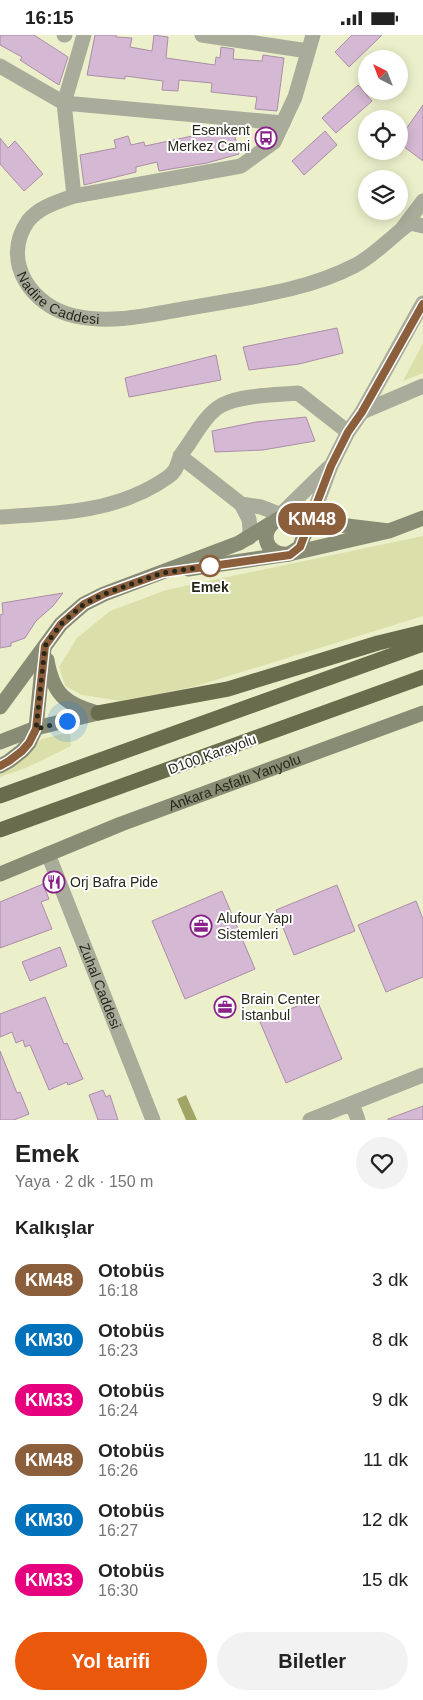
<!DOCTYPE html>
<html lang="tr">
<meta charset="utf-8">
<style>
:root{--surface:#fff;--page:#f2f2f2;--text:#222;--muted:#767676;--accent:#ea580c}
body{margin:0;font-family:Helvetica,sans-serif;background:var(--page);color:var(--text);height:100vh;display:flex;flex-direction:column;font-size:19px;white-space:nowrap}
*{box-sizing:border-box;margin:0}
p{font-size:16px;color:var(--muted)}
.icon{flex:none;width:28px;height:28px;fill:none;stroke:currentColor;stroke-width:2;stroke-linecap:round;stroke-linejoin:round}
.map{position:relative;height:1085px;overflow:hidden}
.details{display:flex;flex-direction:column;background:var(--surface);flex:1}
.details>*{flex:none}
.badge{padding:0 10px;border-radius:16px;font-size:18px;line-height:32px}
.needle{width:32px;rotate:318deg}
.tools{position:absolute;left:358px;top:15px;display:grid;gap:10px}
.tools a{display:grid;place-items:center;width:50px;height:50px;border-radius:50%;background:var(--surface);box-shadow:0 2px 12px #0003;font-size:25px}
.you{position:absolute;width:25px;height:25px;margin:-12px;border:4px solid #fff;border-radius:50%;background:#1a73e8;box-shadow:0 0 0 8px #1a73e833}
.map>.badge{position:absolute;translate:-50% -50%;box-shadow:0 0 0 2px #fff}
h2{padding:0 15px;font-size:19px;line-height:45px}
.round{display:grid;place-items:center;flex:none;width:52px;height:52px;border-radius:26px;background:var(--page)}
.headline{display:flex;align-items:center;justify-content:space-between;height:85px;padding:0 15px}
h1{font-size:24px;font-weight:600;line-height:38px}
.primary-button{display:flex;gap:10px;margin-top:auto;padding:10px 15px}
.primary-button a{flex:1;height:58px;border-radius:30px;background:var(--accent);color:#fff;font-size:20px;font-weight:600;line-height:58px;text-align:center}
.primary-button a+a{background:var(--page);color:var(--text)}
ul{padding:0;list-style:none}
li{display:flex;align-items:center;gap:15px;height:60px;padding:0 15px}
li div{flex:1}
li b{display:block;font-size:19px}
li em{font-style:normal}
li .badge{min-width:55px;font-weight:700;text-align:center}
.status{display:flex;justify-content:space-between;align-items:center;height:35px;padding:0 25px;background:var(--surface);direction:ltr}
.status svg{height:14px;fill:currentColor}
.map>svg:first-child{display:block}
</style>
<div class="status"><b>16:15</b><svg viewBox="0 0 49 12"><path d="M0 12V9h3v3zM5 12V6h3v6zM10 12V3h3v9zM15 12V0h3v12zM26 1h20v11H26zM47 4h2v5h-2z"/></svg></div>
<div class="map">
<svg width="423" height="1085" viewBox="0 0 423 1085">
<rect width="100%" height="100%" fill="#ecf0ca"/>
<!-- green -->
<path fill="#dbe0aa" d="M423,308V338L403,346Z
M423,501V581L193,652L121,666L82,660L65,651L59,632L77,603L110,576L166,555Z
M70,697L71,711L26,733L0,742V736L16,729L42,704Z"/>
<!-- water -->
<path fill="#a0a465" d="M186,1060L197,1085H186L177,1064Z"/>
<!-- building -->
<path fill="#d5b8d3" stroke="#aa8ea8" d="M0,0H34L68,22L59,50L20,25L22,22L0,10Z
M95,0H116V2L132,3L130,12L152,16L154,0L168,2L166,23L215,30L216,22L220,23L221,12L234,14L233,24L262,26L263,20L284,23L277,76L255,74L257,62L211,57L212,48L179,45L178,56L162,55L163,46L125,41V44L87,40Z
M352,0H382L349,32L335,17Z
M358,50L372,66L336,98L322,83Z
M423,70V126L399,108V104Z
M230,93H233L239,119L207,128L159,136L157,127L136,132V137L84,150L80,120L116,113L114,105L128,101L131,110L144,107L145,111Z
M325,96L337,110L304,140L292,126Z
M0,103L8,113L15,106L43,139L24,156L0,129Z
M337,293L343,318L299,329L249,335L243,312Z
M216,320L221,345L129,362L125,343Z
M306,382L315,406L263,415L215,417L212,396L256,387Z
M63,558L53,571L36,586L25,603L11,608V611L0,613V580L3,579L2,568Z
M43,849L49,864L41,867L52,894L0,913V867Z
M337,850L355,896L294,920L276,875Z
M222,856L255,934L185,964L152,886Z
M416,866L423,884V942L386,957L358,890Z
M60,912L67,931L30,946L22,927Z
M45,962L64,1009L67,1008L83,1044L68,1050L67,1047L49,1055L30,1010L25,1012L23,1005L16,1008L12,997L0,1002V979Z
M316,963L342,1024L286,1048L260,987Z
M0,1016L17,1058L20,1057L29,1079L14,1085H0Z
M103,1055L106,1062L110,1060L118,1085H98L89,1060Z
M423,1071V1085H388V1084Z"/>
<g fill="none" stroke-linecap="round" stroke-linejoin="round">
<!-- minor -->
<path stroke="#a9ab9b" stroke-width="15" d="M64,0H65
M202,0L308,16
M0,31L64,68L283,88
M74,161L64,68L84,0
M402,194L423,166
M362,377L423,351
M180,421L241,469L249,484L250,494L249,503
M241,469L261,472L292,484
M0,482C58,479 119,477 168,442C178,435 177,428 181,420C183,416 186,413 188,410C197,397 207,378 222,370C242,360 275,360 298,358L348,397
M352,1068L358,1085
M310,1085L423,1040"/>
<!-- tertiary -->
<g stroke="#a9ab9b" stroke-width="15">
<path id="s1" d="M313,0L295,62L274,107L241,131L74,161C57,167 39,172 28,186C0,226 32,272 75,281C115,290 156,278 195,272C250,262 306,256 356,230C376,219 392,201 410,188L423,191"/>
<path d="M275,485L328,433"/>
<path d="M306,498L331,431L348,397L362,377L423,268"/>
<path id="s2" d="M48,819L153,1085"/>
</g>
<!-- secondary -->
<g stroke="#898c74" stroke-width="15">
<path d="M389,496L281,483C257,493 264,522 289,519L389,496L423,483"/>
<path d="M188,534L289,519L300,512L304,500L299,488L293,484"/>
<path d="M47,625C53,659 65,669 97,678"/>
<path d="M0,672L61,589L84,569L104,559L239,508L270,489"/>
<path d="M0,707L36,693L98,678"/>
<path d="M0,731L9,726L22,716L29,708L36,693L44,613"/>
<path id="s3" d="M0,839L121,789L423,678"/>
</g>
<!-- trunk -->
<path stroke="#696c4d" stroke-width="15" d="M98,678L228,654L378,608L423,597
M0,761L423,609
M0,795L423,642"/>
</g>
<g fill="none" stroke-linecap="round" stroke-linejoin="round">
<!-- line casing -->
<g stroke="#fff" stroke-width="11">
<path id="line" d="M0,731L9,726L22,716L29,708L36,694L45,611L61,589L84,569L104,559L162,538L290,520L300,512L331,431L348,397L362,377L423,269"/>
</g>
<!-- line -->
<use href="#line" stroke="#8b5e3c" stroke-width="8"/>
<!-- walk -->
<path stroke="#27281a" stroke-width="5" stroke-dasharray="0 9" d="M67,686L36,694L45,611L61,589L84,569L104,559L162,538L216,530L210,531"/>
</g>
<!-- icons -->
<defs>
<g id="bus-ring" transform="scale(1.125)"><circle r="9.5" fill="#fff" stroke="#882188" stroke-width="1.5"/><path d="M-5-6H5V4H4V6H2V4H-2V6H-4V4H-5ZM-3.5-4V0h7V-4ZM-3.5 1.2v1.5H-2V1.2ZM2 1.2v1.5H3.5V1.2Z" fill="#882188"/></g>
<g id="restaurant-ring" transform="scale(1.125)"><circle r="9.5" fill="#fff" stroke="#882188" stroke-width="1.5"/><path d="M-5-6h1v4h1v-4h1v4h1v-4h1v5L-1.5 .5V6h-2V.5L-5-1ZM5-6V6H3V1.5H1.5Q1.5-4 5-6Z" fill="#882188"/></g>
<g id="office-ring" transform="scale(1.125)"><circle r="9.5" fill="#fff" stroke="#882188" stroke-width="1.5"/><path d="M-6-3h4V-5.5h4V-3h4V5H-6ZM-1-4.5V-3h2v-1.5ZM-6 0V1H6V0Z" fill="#882188"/></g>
</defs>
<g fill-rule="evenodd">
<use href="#bus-ring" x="266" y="103"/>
<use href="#restaurant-ring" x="54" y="847"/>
<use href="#office-ring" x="201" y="891"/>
<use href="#office-ring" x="225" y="972"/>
</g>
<!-- markers -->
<circle fill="#fff" stroke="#8b5e3c" stroke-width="2.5" cx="210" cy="531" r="10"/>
<g text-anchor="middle" stroke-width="4" stroke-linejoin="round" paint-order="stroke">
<!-- poi labels -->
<g font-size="14" fill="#27281a" stroke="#fff" text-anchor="start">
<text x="250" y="100" text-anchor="end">Esenkent<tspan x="250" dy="16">Merkez Cami</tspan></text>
<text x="70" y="852">Orj Bafra Pide</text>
<text x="217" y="888">Alufour Yapı<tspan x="217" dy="16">Sistemleri</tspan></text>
<text x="241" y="969">Brain Center<tspan x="241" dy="16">İstanbul</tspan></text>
</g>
<!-- street labels -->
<g font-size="14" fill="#27281a" stroke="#fff">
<text dy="5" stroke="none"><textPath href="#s1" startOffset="480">Nadire Caddesi</textPath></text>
<text transform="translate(212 719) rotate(-20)" y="5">D100 Karayolu</text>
<text dy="5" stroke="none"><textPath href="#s3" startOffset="252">Ankara Asfaltı Yanyolu</textPath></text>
<text dy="5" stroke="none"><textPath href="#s2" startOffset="142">Zuhal Caddesi</textPath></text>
</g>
<!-- stop labels -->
<g font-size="14" font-weight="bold" fill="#27281a" stroke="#fff">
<text x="210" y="557">Emek</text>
</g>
</g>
</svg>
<div class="tools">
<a><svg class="needle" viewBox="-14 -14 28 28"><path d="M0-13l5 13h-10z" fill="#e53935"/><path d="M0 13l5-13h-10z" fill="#767676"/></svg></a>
<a><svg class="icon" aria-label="locate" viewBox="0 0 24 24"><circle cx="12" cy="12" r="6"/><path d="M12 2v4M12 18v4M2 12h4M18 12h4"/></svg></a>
<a><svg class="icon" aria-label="layers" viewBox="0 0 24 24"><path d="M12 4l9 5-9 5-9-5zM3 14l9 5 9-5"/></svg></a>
</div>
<div class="you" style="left:67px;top:686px"></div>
<b class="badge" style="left:312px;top:484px;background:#8b5e3c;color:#fff">KM48</b>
</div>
<section class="details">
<div class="headline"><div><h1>Emek</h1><p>Yaya · 2 dk · 150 m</p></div><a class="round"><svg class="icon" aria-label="heart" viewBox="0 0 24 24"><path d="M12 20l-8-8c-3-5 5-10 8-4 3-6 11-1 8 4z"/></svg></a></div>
<h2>Kalkışlar</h2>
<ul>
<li><span class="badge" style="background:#8b5e3c;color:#fff">KM48</span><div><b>Otobüs</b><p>16:18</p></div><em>3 dk</em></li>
<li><span class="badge" style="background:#0072bc;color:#fff">KM30</span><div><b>Otobüs</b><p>16:23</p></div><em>8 dk</em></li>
<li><span class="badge" style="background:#e6007e;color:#fff">KM33</span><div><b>Otobüs</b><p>16:24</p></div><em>9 dk</em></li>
<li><span class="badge" style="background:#8b5e3c;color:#fff">KM48</span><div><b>Otobüs</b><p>16:26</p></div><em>11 dk</em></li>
<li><span class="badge" style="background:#0072bc;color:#fff">KM30</span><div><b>Otobüs</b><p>16:27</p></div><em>12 dk</em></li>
<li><span class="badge" style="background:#e6007e;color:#fff">KM33</span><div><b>Otobüs</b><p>16:30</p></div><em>15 dk</em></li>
</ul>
<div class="primary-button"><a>Yol tarifi</a><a>Biletler</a></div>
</section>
